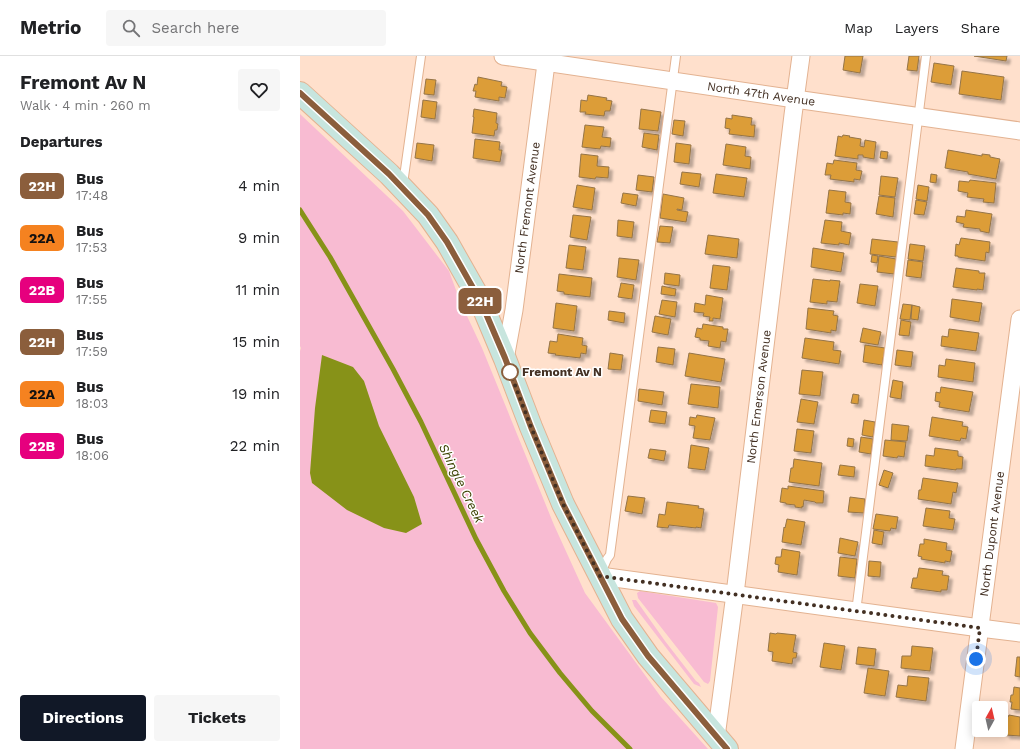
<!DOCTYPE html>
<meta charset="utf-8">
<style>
:root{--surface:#fff;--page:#f6f6f6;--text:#202124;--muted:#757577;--line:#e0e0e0;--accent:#111827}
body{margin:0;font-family:"Work Sans",sans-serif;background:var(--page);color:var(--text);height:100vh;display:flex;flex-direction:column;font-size:15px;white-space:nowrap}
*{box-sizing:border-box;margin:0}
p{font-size:13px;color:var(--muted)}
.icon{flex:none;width:22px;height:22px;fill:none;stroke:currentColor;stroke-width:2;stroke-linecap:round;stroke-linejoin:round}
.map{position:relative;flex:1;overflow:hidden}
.details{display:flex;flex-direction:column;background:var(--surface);width:300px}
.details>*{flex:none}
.badge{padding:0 8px;border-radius:6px;font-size:14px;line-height:26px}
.needle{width:26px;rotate:8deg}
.buttons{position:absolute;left:672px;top:645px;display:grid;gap:8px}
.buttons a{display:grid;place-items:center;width:36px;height:36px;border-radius:4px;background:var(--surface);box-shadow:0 2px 10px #0003;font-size:20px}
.you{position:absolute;width:20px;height:20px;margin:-10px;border:3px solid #fff;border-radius:50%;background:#1a73e8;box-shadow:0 0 0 6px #1a73e833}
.map>.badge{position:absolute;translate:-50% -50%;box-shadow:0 0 0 2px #fff}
h2{padding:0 20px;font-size:15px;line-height:36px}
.round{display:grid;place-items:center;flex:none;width:42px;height:42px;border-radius:4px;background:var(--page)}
.head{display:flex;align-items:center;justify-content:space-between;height:68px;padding:0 20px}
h1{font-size:19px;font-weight:700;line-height:30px}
.button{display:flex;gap:8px;margin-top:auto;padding:8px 20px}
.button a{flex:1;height:46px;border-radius:4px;background:var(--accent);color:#fff;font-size:16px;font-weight:700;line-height:46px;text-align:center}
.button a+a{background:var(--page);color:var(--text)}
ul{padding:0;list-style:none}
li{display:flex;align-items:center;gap:12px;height:52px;padding:0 20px}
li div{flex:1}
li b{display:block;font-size:15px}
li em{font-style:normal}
li .badge{min-width:44px;font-weight:700;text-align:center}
header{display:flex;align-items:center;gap:24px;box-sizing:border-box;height:56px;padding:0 20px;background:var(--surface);border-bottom:1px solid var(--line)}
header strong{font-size:19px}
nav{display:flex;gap:22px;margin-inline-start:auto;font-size:14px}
.search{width:280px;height:36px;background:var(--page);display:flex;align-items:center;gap:10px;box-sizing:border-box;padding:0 14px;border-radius:4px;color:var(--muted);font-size:15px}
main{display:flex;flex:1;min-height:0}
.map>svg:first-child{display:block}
</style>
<header>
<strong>Metrio</strong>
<div class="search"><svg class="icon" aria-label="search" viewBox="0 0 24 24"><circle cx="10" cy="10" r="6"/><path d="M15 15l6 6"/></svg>Search here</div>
<nav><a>Map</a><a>Layers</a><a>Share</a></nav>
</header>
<main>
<section class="details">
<div class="head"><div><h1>Fremont Av N</h1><p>Walk · 4 min · 260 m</p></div><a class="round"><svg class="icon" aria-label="heart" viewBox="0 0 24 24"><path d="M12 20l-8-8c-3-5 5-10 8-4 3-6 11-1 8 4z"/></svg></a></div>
<h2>Departures</h2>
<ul>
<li><span class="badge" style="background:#8b5e3c;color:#fff">22H</span><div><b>Bus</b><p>17:48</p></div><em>4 min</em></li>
<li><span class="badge" style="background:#f58220;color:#111">22A</span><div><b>Bus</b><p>17:53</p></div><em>9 min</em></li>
<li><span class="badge" style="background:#e6007e;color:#fff">22B</span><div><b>Bus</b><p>17:55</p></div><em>11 min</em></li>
<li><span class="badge" style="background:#8b5e3c;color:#fff">22H</span><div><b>Bus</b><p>17:59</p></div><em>15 min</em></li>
<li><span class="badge" style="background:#f58220;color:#111">22A</span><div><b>Bus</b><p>18:03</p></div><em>19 min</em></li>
<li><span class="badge" style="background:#e6007e;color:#fff">22B</span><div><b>Bus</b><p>18:06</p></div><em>22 min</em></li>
</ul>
<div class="button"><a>Directions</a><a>Tickets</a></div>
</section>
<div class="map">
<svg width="720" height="693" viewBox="0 0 720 693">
<defs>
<filter id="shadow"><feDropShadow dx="3.5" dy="3.5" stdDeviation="1" flood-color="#0004"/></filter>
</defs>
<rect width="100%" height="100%" fill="#ffe0cc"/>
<!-- green -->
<path fill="#f8bbd2" d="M0,58L103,155L149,215L160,245L182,292L254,469L285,537L361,641L408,693H0V295L1,292L0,290Z
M340,535L416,547L418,551L410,625L408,628L404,626L338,542L337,537Z
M332,544H336L365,585L396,625L399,627L401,631L394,628L334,550Z"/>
<!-- water -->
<path fill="#879218" d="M22,299L53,311L64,325L79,370L114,441L122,468L106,477L84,472L47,454L12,427L10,417L15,352Z"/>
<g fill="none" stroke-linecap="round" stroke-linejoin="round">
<!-- stream -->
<path stroke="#879218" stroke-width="5" d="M0,154L30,201L93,313L121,366L176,483L204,535L230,577L260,617L292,655L330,693"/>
</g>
<!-- building -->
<path fill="#dc9d37" stroke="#947448" filter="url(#shadow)" d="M545,0H563L560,17L543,14Z
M609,0H619L617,15L607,14Z
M674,0H707L706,5Z
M634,7L654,10L651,29L631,26Z
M662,15L704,21L701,44L659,38Z
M178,21L202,26L201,30L207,31L205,42L199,41V45L175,41L176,35H173L175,28L177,29Z
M126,23L136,24L134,39L124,38Z
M288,39L307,42L306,44L312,45L310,55H305L304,60L285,58L286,56H280L281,44L287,45Z
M123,44L137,46L135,63L121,61Z
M174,53L197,57L196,67L198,68L197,74H195L194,80L172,77L174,61H173Z
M341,53L361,56L358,75L339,73Z
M432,59L452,62L451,69H455L454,81L429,78L430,73L425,72L426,62L432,63Z
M374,64L385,65L383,80L372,78Z
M285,69L304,71L302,81L311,82L310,91L301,90L300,93L282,91Z
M344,77L359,79L357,94L342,91Z
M543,79L550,80L549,81L561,83L560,90L564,91L565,84L576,86L574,103L563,101V99H558V103L535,100L538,80L542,81Z
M175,83L200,86L199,94H202L200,106L173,102Z
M117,87L134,89L132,105L115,102Z
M376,87L391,89L389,108L374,106Z
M426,88L446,91L445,100L451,101L450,113L423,109Z
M648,94L682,100V98L690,99V101L700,103L696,123L668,118V116L645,112Z
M581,95L588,96L587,103L580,102Z
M281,98L298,100L297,110L309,111L308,122L296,121L295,123L279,121Z
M534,104L557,107L556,114L562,115L560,124L554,123V126L530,123L531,119H525L527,107L533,108Z
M382,116L401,118L399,131L380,128Z
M416,118L447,122L444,141L413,137Z
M631,118L637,119L636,127L630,126Z
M338,119L354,121L352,136L336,134Z
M581,120L598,122L595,141L579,139Z
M670,124L696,127L694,147L683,146L684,143L667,141L668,137L658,135L659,125L669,126Z
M277,129L295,132L292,154L273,151Z
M618,129L629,131L627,145L616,143Z
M529,134L546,136L545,146L551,147L550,158L543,157V159L526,157Z
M323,137L338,139L336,150L321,147Z
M363,138L384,142L382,154L377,153V154L388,156L386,166L360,162Z
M579,140L595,142L593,161L576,158Z
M616,144L627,146L624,159L614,158Z
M666,154L692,158L689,177L680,175V173L663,171L664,168L656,166L657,160L665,161Z
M273,159L291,161L287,184L270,181Z
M318,164L334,166L332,182L317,180Z
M525,164L542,166L541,175L551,177L549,189L539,187V189L521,187Z
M360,170L373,171L370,187L357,186Z
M408,179L439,183L437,202L405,198Z
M661,182L690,186L689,197L686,196L685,205L658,201V200H655L656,188L659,189Z
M572,183L598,186L596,201L570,198Z
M610,188L625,190L623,205L608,203Z
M269,189L286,191L283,214L266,212Z
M513,192L544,197L541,216L511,211Z
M572,199L578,200L577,207L571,206Z
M579,200L596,203L594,218L577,216Z
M319,202L339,204L336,224L317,221Z
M608,204L623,206L621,222L606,220Z
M413,209L430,211L427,234L410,232Z
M656,212L679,215V217H685L683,234L677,233V234L653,231Z
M365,217L380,219L379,230L364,228Z
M259,218L292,222L290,241L264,238V236L257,235Z
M513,223L530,225V224L540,225L537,246L527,245V248L510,246Z
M321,227L334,229L332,243L318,241Z
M560,228L578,230L575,250L557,247Z
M362,230L376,233L375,240L361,238Z
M406,239L423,242L420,263L413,262V265H409L410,261L403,260L404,257L394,256L395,247L405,249Z
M652,243L682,247L679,266L650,261Z
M362,244L377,246L375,261L359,258Z
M256,247L277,250L274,275L253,272Z
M603,248L612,249L610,264L600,263Z
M612,249L620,251L618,264L611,263Z
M508,252L534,255L533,259L538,260L536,275L531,274V277L506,273Z
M309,255L325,257L324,267L308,264Z
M355,260L371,263L368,279L352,276Z
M601,264L611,266L609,280L599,279Z
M403,268L423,271V273H428L426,286L421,285L420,292L408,290L409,285L400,284V282L395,281L397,272L402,273Z
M563,272L581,276L578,289L560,286Z
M649,273L679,277L676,295L641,290L642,280L648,281Z
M258,278L283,282L282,289L287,290L286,298L281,297L280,302L255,299L256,298L248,297L250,285L257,286Z
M505,282L534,286L533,294L541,295L539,308L502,302Z
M565,289L585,292L582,309L563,306Z
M358,291L375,293L373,309L356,306Z
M597,294L613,296L611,311L595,309Z
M310,297L323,299L321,314L308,313Z
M389,297L425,303L421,326L385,320Z
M646,303L675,307L673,326L638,321L639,309L645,310Z
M502,314L523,316L520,340L499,338Z
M593,324L603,326L601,343L590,341Z
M391,328L420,331L418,352L388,348Z
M641,331L673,336L669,356L639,351L640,346L635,345L636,336L640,337Z
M339,333L364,336L362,349L338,345Z
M553,338L559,339L558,348L551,347Z
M501,343L518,346L514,368L497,366Z
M351,354L367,356L365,368L349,366Z
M397,359L415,362L410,384L393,382L395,370L389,369L390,361L396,362Z
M632,361L663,366L662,370L668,371L666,383L661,382L660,385L629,380Z
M564,364L575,366L573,381L562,379Z
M592,368L609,370L607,385L591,384Z
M497,373L514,375L511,397L494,395Z
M561,381L573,383L571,398L559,396Z
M548,382L554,383L553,391L547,390Z
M585,384L606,386L604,401L598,400L597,402L583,400Z
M391,389L409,392L405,414L388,412Z
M635,392L658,395V400L663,401L662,413H656V414L625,410L626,399L634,400Z
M350,393L366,395L364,405L348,402Z
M494,403L522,407L519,430L489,426L491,412H493Z
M540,409L555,411L554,421L538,419Z
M584,414L593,417L588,432L579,429Z
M623,422L658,427L656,437L653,436L651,448L618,443L619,434H621Z
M488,430L524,435L523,447H516L515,446L504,444L503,451L502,450V452L495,451V449L486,448V447L480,446L482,432L488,433Z
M328,440L345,442L342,458L325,455Z
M550,441L565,443L564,457L548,456Z
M367,446L399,450L398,452L404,453L401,472L396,471V472L369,469L368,472L357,471L359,458L365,459Z
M626,452L650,455L649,462L655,463L653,474L623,470Z
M576,458L598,461L596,473L591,472L590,475L573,473Z
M487,463L505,466L501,489L482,486L484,471L485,472Z
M574,474L584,476L582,489L572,487Z
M540,482L558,486L555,500L538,497Z
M624,483L647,487L646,494L652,495L650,506L645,505V507L621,503L622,501L618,500L620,488H624Z
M482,493L500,496L497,519L478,516L479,509L475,508L476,501H481Z
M540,501L557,503L555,522L538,520Z
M569,505L581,506L580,521L568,520Z
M619,512L643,515L642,519L649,520L647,534H641V536L611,532L613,522H617Z
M470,577L476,578L477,577L496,579L493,596L497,597L496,602H493L492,608L472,605L473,596L468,595Z
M524,587L545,590L541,614L520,611Z
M612,590L633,592L630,615L601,612L602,600H611Z
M558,591L576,593L574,610L556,608Z
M717,601H720V621L715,620Z
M568,612L589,615L585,640L564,637Z
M608,620L629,622L626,645L596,641L598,629L607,630Z
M714,631L720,632V654L711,653L712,646H710L711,639H713Z
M709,659L720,661V680L706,679L707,677L702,676L704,660L708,661Z"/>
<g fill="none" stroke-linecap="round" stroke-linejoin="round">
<!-- lane casing -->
<g stroke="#e3b291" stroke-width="10">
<path id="lane" d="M103,128L121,0
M302,515L307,503L310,499L376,0
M556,556L626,0"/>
</g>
<!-- street casing -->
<g stroke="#e3b291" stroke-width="19">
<g id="street">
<path id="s1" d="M203,0L495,43L720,75"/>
<path id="s2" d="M205,303L214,254L247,0"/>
<path d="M300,520L680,572L720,577"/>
<path id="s3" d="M416,681L435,538L493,59L501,0"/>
<path id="s4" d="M664,693L720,263"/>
</g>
</g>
<!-- secondary casing -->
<g stroke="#e3b291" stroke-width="24">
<path id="secondary" d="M0,37L89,118L128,159L147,186L181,246L205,303L231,371L263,448L322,563L348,600L427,693"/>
</g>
<!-- lane -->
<use href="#lane" stroke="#fff" stroke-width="8"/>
<!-- street -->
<use href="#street" stroke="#fff" stroke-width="17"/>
<!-- secondary -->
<use href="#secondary" stroke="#c7e5de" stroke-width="22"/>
</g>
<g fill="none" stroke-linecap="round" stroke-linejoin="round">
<!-- line casing -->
<g stroke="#fff" stroke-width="9">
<path id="line" d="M0,37L89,118L128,159L147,186L181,246L205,302L231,371L263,448L322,563L348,600L427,693"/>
</g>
<!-- line -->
<use href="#line" stroke="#8b5e3c" stroke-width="6"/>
<!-- walk -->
<path stroke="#433023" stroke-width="4" stroke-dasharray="0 7.2" d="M210,316L231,371L263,448L300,520L680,572L676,603"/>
</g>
<!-- markers -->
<circle fill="#fff" stroke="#8b5e3c" stroke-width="2" cx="210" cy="316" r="8"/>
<g text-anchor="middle" stroke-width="3" stroke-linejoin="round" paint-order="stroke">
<!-- street labels -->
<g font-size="12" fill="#433023" stroke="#fff">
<text dy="4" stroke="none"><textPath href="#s1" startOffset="261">North 47th Avenue</textPath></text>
<text dy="4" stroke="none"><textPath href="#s2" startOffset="153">North Fremont Avenue</textPath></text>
<text dy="4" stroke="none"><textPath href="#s3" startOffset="343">North Emerson Avenue</textPath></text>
<text dy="4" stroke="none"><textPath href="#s4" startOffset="217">North Dupont Avenue</textPath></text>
</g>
<!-- stop labels -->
<g font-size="12" font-weight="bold" fill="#433023" stroke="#fff" text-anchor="start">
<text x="222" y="320">Fremont Av N</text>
</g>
<!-- water labels -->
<g font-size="13" font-style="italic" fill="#3b4000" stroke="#fff">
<text transform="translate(162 427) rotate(64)" y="5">Shingle Creek</text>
</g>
</g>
</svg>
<div class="buttons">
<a><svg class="needle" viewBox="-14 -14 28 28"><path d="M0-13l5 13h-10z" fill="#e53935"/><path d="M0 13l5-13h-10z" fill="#757577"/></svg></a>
</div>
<div class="you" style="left:676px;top:603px"></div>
<b class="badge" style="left:180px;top:245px;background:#8b5e3c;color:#fff">22H</b>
</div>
</main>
